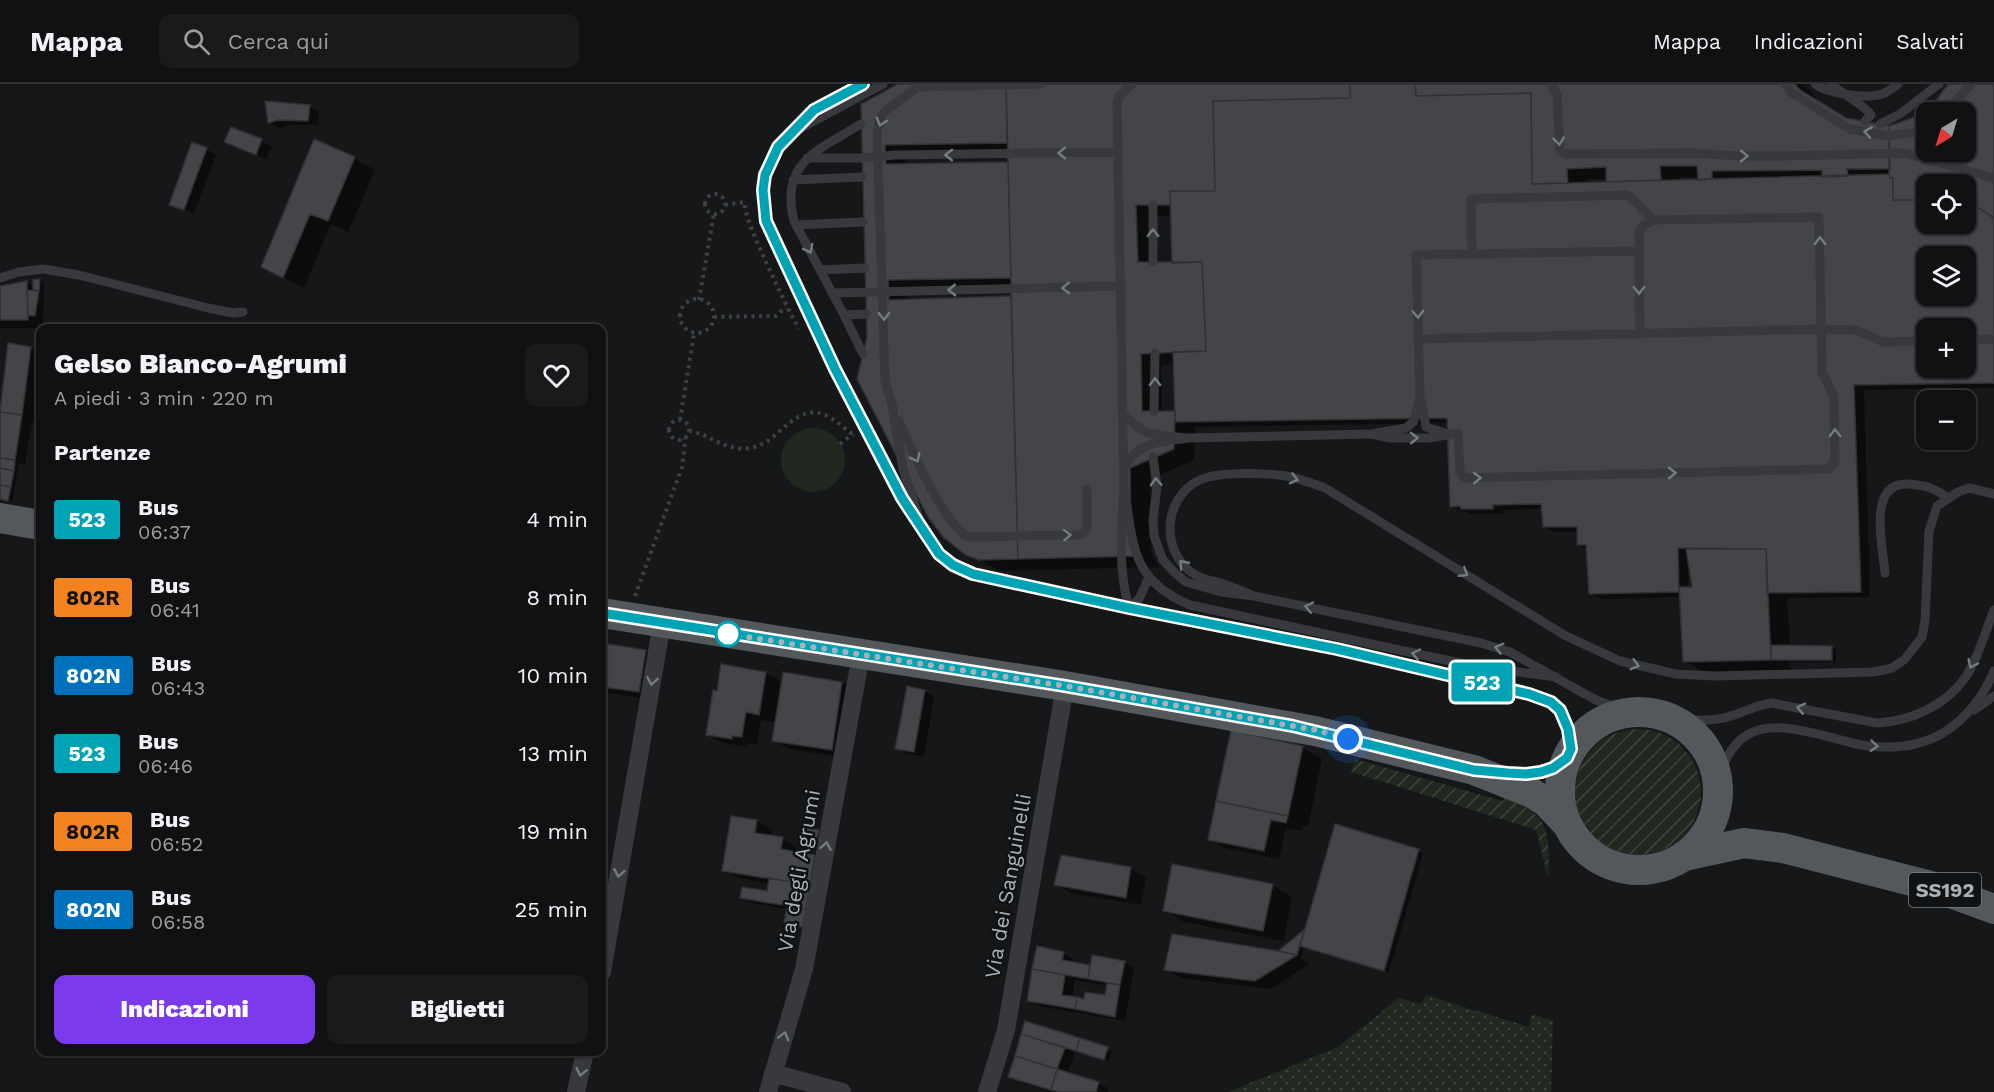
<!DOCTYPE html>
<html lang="it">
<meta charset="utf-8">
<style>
:root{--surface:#101112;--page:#191a1b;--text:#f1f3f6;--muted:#9c9d9f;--line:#303132;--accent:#7c3aed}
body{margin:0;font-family:"Work Sans",sans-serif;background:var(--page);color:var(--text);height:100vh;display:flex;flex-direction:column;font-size:22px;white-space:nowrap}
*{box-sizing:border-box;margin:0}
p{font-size:20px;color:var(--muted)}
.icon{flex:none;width:33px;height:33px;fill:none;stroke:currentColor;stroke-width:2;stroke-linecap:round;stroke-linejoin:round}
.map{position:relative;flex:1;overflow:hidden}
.sheet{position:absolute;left:36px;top:240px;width:570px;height:732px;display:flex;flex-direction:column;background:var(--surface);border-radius:12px;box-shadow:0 2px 4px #0004,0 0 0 2px var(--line)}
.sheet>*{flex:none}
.badge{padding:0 12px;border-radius:4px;font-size:21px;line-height:39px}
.needle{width:39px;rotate:218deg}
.fabs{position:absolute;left:1916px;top:18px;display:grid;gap:12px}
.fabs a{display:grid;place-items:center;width:60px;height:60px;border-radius:12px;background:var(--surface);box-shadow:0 2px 4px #0004,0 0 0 2px var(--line);font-size:30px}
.you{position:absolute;width:30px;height:30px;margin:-15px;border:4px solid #fff;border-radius:50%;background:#1a73e8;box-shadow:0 0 0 9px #1a73e833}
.map>.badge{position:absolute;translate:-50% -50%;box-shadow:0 0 0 3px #fff}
h2{padding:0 18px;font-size:22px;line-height:54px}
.round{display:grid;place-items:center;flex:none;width:63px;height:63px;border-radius:12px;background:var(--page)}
.overview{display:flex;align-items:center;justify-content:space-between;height:102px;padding:0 18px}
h1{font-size:28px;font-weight:800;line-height:45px}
.primary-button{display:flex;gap:12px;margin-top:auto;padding:12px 18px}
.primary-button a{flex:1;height:69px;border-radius:12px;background:var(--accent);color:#fff;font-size:24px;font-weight:800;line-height:69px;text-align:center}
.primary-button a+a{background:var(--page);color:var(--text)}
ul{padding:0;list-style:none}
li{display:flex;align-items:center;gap:18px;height:78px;padding:0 18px}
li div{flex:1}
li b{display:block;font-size:22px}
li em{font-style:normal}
li .badge{min-width:66px;font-weight:700;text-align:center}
header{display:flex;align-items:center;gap:36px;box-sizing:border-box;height:84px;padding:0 30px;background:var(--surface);border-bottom:2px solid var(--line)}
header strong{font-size:28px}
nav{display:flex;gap:33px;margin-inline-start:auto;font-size:21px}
.search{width:420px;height:54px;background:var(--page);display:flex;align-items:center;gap:15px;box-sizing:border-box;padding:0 21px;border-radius:12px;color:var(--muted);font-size:22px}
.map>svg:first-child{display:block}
</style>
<header>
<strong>Mappa</strong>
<div class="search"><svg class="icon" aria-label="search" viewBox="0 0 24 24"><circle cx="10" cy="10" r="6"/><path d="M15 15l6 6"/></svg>Cerca qui</div>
<nav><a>Mappa</a><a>Indicazioni</a><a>Salvati</a></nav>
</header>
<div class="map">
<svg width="1994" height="1008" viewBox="0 0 1994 1008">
<defs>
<pattern id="grass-dots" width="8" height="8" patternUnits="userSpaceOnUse" patternTransform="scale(1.5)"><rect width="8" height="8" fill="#212820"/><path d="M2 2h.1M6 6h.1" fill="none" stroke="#3e453e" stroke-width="1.8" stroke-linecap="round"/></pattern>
<pattern id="garden-furrows" width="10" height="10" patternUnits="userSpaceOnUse" patternTransform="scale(1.5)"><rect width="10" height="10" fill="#212820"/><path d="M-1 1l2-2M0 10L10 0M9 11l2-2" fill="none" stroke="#3e453e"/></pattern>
</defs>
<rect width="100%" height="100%" fill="#161718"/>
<!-- grass -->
<path fill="url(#grass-dots)" d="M1426,911L1529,943L1532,930L1553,937L1551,1008H1228L1338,963L1399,914L1421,920Z"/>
<!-- park -->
<path fill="#212820" d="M781 376a32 32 0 1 1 64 0a32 32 0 1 1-64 0Z"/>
<!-- garden -->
<path fill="url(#garden-furrows)" d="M1575 708a63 63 0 1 1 126 0a63 63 0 1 1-126 0Z
M1355,675L1503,717L1505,713C1551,732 1550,748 1548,794L1536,746L1351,688Z"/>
<!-- shadow -->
<path fill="#0007" fill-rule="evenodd" d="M901,0H1803L1821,19L1847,36L1889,44L1913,36L1935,20L1950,0H1994V304L1864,306L1870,513L1787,514L1790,563H1832L1836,566V578H1790L1791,587L1705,589L1685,577L1681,513L1600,515L1590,509L1587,466L1578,461V448H1554L1544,442L1543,425L1503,426V430H1472L1462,427L1452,422L1448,339L1195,343L1194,376L1150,395L1151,461L1153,473L1159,483L1000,487L966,469L868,253L862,21ZM1926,28H1965V68H1926ZM1009,70V79L905,81V72ZM1680,93H1699V97H1680ZM1587,95H1607L1608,99L1587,100ZM1926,100H1965V140H1926ZM1156,132H1172L1173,180H1158ZM1926,172H1965V212H1926ZM1012,205V214L908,217L907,207ZM1926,244H1965V284H1926ZM1174,280L1176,329H1162L1161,281ZM1688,478H1689L1694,504H1688Z
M309,22L319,28L318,41H290L280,44L270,38Z
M231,45L272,62L266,75L226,58Z
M314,57L354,74L375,86L348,148L331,140L304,204L263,183Z
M206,65L216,71L194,130L171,120Z
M40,196L44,199L43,244H0V203L27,198L34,202Z
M31,264L40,270V315L37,339L32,338L25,380L19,379L12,418L0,416V329Z
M602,561L645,567L660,576L654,616L603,608L602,610Z
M722,582L766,589L783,599L785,590L842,599L857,608L847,674L789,665L774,656L777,639L761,636L757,661L747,659V663L723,659L708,651Z
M925,607L934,613L924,673L907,670L897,664Z
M1302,663L1322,675L1308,742L1303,741L1301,747L1286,744L1279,775L1225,764L1210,755Z
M733,733L757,737L772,746L771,753L782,755L797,764L796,769L814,772L829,781L807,844L786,839L788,825L752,819L742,813L768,809L770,800L739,794L724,786Z
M1336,742L1423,769L1389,888L1304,863L1301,875L1310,880L1271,905L1181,894L1166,885L1280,867L1306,847Z
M1062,773L1131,785L1146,794L1141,821L1071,809L1056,800Z
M1272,801L1292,813L1284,857L1184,838L1164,826Z
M1038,864L1063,869L1073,875L1072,879L1091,883L1124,878L1134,884L1125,937L1038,922L1028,916ZM1075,896L1108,902L1106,913L1086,916L1072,914Z
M1026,939L1112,967L1108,977L1075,968L1067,990L1099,999L1109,1005L1108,1008H1053L1020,998L1010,992Z"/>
<!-- building -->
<path fill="#434548" stroke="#303134" stroke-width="1.5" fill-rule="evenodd" d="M898,0H1006L1007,59L885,61L886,80L1008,78L1011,194L888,196L889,216L1011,212L1018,475L979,476L966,471L943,453L928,433L857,295L867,253L861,20Z
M1006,0H1350V14L1213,17L1215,107H1170V121H1136L1138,178H1202L1206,267L1141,270L1142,327H1175L1174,365L1130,384L1131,449L1140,472L1018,475Z
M1350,0H1415L1416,12L1531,9L1532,100L1889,90L1890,94H1893V116H1926V140H1965V115L1994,134V299L1854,301L1861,508L1767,509L1766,465L1678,464L1679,508L1589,510L1586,461H1577V443H1543L1541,420L1493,421V425H1461L1460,422L1450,423L1447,334L1175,338L1173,268L1206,267L1202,178L1172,179L1170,107H1215L1213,17L1350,14ZM1926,172H1965V212H1926ZM1926,244H1965V284H1926Z
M1415,0H1795L1800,6L1846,34L1889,42L1890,85H1847L1848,92L1822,93V86L1712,87V95L1698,96L1697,82H1660L1661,96L1606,98V83L1567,85L1568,99L1532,100L1531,9L1416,12Z
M1948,0H1994V134L1965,115V100H1926V116H1893V94H1890L1889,90V42L1912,34L1934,19ZM1926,28H1965V68H1926Z
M265,17L310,21L308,37L279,36L268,39Z
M231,43L262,55L256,71L224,58Z
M314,55L355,73L328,137L310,130L283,194L261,183Z
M192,58L207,64L184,126L169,121Z
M40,195L39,207L33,206V196Z
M27,197L28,236H0V202Z
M27,206L39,207L35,232L28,231Z
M8,259L31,263L22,331L0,328Z
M0,328L22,331L15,376L0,374Z
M0,374L15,376L14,387L0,384Z
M0,384L14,387L11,403L0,401Z
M0,401L11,403L8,417L0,415Z
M1686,465H1766L1771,576L1683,578L1679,503H1692Z
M602,559L646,566L639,608L602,603Z
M1771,561L1832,562V576H1771Z
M721,580L766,588L759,631L746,628L742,653L732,652V655L706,651L713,606L717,607Z
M783,588L842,598L832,666L772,657Z
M907,602L925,606L914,668L895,665Z
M1231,646L1303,662L1288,732L1216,717Z
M1216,717L1288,732L1286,739L1271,736L1264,767L1208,756Z
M731,732L757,736L755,749L783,753L781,765L815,771L810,801L722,787Z
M1335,740L1419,765L1384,887L1300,862Z
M802,743L819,746L817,754L801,751Z
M1061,771L1131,783L1126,814L1054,801Z
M1172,780L1273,800L1263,847L1163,827Z
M769,794L810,801L806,825L740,814L742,803L767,807Z
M787,822L806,825L803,843L784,839Z
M1304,846L1297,871L1278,867Z
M1172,850L1278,867L1297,871L1255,897L1164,886Z
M1037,862L1064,868L1062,876L1090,881L1088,895L1032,885Z
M1092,871L1125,877L1120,901L1088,895Z
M1032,885L1065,891L1062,911L1077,913L1075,925L1027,917Z
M1107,899L1120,901L1115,933L1075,925L1077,913L1084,915L1085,908L1105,911Z
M1025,937L1080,954L1076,967L1021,950Z
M1021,950L1065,964L1057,985L1015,972Z
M1080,954L1108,963L1104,976L1076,967Z
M1015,972L1057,985L1051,1006L1008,993Z
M1057,985L1099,998L1096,1008H1059L1051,1006Z"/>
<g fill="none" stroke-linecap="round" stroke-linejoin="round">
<!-- path -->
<path stroke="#3d4144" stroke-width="4" stroke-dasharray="3 4.5" stroke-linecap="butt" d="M705 120a10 10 0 1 1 20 0a10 10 0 1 1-20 0Z
M725,121L744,118C747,138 757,157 765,176C776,199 786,222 799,245
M680 232a17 17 0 1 1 34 0a17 17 0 1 1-34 0Z
M699,216L714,129
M714,233L776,232L786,223
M680,336L694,250
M669 346a10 10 0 1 1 20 0a10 10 0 1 1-20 0Z
M689,347C711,350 724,368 750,364C782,359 795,313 831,334C839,339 846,346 854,351
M840,360L853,350
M635,512L682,383L685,359L683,355"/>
<!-- lane -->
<path stroke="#37393d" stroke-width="9" d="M863,0C847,8 827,15 814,26C807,32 801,40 795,46C763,78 754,108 771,150L835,285L902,414L939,469L953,481L973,490L1129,524L1337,565L1529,610C1563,622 1566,630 1571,665
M1551,0L1557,11L1560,67L1565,70L1694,69L1740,72H1782L1905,69L1994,94
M1785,0L1792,9L1850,45L1889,52L1926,47
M1815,0C1828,10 1866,15 1882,10C1888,8 1893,4 1898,0
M1831,0C1842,10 1865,21 1871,31L1865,37
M917,3L1041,0
M1946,28L1971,0
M861,40C819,66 779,78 794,137L844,231L863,270
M1880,40L1900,30L1939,0
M801,44L883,0
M807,74H862L895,71L1117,68
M793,96L862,93
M1153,121V178
M796,141L863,138
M820,186L865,184
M0,194L19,188L43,185L79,191L208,224L233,229L243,228
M833,209L1121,202
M844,231L866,230
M1640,250L1639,148L1644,141L1655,136
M1419,255L1822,245L1856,246L1883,258L1926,257
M1965,256L1994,255
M1421,317L1426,343L1445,349
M1154,327L1155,269
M1123,329C1146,355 1156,350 1188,354C1161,358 1142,356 1125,381
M899,337C911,365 943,438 968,453L1077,451L1083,449L1087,444V405
M1371,350L1390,354H1429L1458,349L1460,388L1465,394L1828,385L1835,378L1834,313L1822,288L1819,133L1655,136C1643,129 1639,118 1627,111L1471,115L1472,170
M1188,354L1371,350L1406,344L1414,337L1420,312L1416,171L1639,167
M1153,373L1157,403L1153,436L1154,452L1163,476L1174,488L1186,498L1221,508L1254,512L1481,559L1510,568L1594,615L1626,628
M1124,405L1117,20L1119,12L1132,0
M919,434L903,385L892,321L885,296L877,49L879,37L883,29L922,0
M1885,489C1883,463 1866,397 1909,400C1928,402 1931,403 1947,413
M1149,493L1139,515L1129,524C1118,486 1121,444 1124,405C1134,460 1130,496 1190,521L1474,582L1556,593
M1254,512C1244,508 1234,504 1224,500C1214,497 1203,496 1194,490C1157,466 1164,405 1208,393C1228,388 1266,389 1286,392C1299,394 1313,400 1325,404L1566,552L1620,577L1676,590L1715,592L1874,588L1892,584L1905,575L1922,553L1925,537L1929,447L1937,422L1958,408L1969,404L1994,410
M1974,626L1994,612
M1668,633C1691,636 1712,639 1734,631C1747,627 1757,621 1771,619L1877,639C1910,637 1944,623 1965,594C1978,575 1985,548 1994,526
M1717,695C1724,680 1730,663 1744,653C1776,630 1832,657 1868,662C1894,665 1919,663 1943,649C1966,635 1984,612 1994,587"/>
<!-- street -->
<path stroke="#37393d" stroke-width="18" d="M602,888L662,539
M773,989L842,1008
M576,1008L585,968
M768,1008L804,885L861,571
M987,1008L1006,946L1065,602"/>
<!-- primary -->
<path stroke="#54575c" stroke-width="30" d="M0,434L40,441
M602,529L1065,602L1315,647L1474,686L1532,709L1546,718L1566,739
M1560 707a79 79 0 1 1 158 0a79 79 0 1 1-158 0Z
M1684,772L1744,759L1783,764L1931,802L1994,825"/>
</g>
<!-- one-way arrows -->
<defs><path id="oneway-chevron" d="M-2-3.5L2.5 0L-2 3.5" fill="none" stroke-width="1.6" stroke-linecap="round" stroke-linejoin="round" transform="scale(1.5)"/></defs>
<g stroke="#767a81">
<use href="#oneway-chevron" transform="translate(881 38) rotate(107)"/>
<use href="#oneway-chevron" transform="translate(1868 48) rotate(-170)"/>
<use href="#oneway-chevron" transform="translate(1559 57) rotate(84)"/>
<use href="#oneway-chevron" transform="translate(1062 69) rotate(179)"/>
<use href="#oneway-chevron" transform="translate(949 71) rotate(180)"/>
<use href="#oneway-chevron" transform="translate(1744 72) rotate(1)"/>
<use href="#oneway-chevron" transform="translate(1153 149) rotate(-90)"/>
<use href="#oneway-chevron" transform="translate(1820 157) rotate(-91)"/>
<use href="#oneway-chevron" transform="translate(809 165) rotate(62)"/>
<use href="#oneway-chevron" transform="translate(1066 204) rotate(178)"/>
<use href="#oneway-chevron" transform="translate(952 206) rotate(179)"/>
<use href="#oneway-chevron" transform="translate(1639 206) rotate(89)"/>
<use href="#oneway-chevron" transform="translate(1418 230) rotate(88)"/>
<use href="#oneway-chevron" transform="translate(884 232) rotate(89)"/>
<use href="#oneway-chevron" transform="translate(1155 298) rotate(-89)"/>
<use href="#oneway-chevron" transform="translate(1835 349) rotate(-91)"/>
<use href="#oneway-chevron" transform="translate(1414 354) rotate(-1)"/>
<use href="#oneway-chevron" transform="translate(916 374) rotate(63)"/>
<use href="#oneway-chevron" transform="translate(1672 389) rotate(-1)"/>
<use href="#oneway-chevron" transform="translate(1477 394) rotate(-1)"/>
<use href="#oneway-chevron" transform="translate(1294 395) rotate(14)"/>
<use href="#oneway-chevron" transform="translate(1156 398) rotate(-93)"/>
<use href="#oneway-chevron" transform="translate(1067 451) rotate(-2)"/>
<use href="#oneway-chevron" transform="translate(1183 480) rotate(-132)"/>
<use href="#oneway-chevron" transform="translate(1464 489) rotate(32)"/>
<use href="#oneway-chevron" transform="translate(1309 523) rotate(-168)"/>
<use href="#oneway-chevron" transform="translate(1499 564) rotate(-165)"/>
<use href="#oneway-chevron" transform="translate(1416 570) rotate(-168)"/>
<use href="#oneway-chevron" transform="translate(1972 580) rotate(115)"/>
<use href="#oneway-chevron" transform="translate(1635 581) rotate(16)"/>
<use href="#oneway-chevron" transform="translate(652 597) rotate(100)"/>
<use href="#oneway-chevron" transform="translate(1801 624) rotate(-167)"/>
<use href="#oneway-chevron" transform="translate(1874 662) rotate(5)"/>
<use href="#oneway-chevron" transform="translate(826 762) rotate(-80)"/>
<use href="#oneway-chevron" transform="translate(619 789) rotate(100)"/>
<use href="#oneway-chevron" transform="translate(784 952) rotate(-74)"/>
<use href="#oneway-chevron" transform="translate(581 988) rotate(102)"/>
</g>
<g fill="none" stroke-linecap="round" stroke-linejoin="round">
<!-- line casing -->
<g stroke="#fff" stroke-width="14">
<path id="line" d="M602,529L1065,602L1293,642L1474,686L1508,689L1526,690L1541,688L1553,684L1567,674L1571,665L1568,645L1560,626L1551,618L1529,610L1337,565L1129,524L973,490L953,481L939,470L902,414L835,285L766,137L763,106L765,91L778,63L814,26L863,0"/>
</g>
<!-- line -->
<use href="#line" stroke="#00a3b4" stroke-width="9"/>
<!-- walk -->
<path stroke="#a9b0b8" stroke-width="6" stroke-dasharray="0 10.8" d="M728,550L1065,602L1315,646L1348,655"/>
</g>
<!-- markers -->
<circle fill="#fff" stroke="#00a3b4" stroke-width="3" cx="728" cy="550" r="12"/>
<g text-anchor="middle" stroke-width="5" stroke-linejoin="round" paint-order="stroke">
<!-- shield labels -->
<rect fill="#111213" stroke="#7b8186" stroke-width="1.5" x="1909" y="789" width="72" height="34" rx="4.5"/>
<g font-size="20" font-weight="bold" fill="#a9b0b8">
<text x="1945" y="813">SS192</text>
</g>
<!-- street labels -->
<g font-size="21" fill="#a9b0b8" stroke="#111213">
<text transform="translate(799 787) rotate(-80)" y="7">Via degli Agrumi</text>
<text transform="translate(1008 802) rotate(-80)" y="7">Via dei Sanguinelli</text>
</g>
</g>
</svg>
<div class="fabs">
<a><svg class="needle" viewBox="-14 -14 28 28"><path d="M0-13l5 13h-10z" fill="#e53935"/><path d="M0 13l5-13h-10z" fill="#9c9d9f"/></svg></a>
<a><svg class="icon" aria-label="locate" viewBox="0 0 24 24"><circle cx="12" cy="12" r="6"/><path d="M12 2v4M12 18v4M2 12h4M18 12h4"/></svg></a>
<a><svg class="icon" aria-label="layers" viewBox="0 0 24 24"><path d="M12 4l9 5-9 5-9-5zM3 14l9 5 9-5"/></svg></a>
<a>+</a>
<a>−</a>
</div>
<div class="you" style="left:1348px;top:655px"></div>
<b class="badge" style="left:1482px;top:598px;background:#00a3b4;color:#fff">523</b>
<section class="sheet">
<div class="overview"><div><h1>Gelso Bianco-Agrumi</h1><p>A piedi · 3 min · 220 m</p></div><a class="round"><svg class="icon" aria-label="heart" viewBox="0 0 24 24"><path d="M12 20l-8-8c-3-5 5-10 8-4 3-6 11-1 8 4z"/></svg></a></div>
<h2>Partenze</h2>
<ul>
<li><span class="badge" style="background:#00a3b4;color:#fff">523</span><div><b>Bus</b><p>06:37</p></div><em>4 min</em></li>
<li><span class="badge" style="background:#f58220;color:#111">802R</span><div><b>Bus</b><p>06:41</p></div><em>8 min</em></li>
<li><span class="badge" style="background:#0072bc;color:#fff">802N</span><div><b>Bus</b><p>06:43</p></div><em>10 min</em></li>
<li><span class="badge" style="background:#00a3b4;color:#fff">523</span><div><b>Bus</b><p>06:46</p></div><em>13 min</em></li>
<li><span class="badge" style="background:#f58220;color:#111">802R</span><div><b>Bus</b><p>06:52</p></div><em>19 min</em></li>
<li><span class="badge" style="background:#0072bc;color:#fff">802N</span><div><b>Bus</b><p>06:58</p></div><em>25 min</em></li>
</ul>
<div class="primary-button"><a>Indicazioni</a><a>Biglietti</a></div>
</section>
</div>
